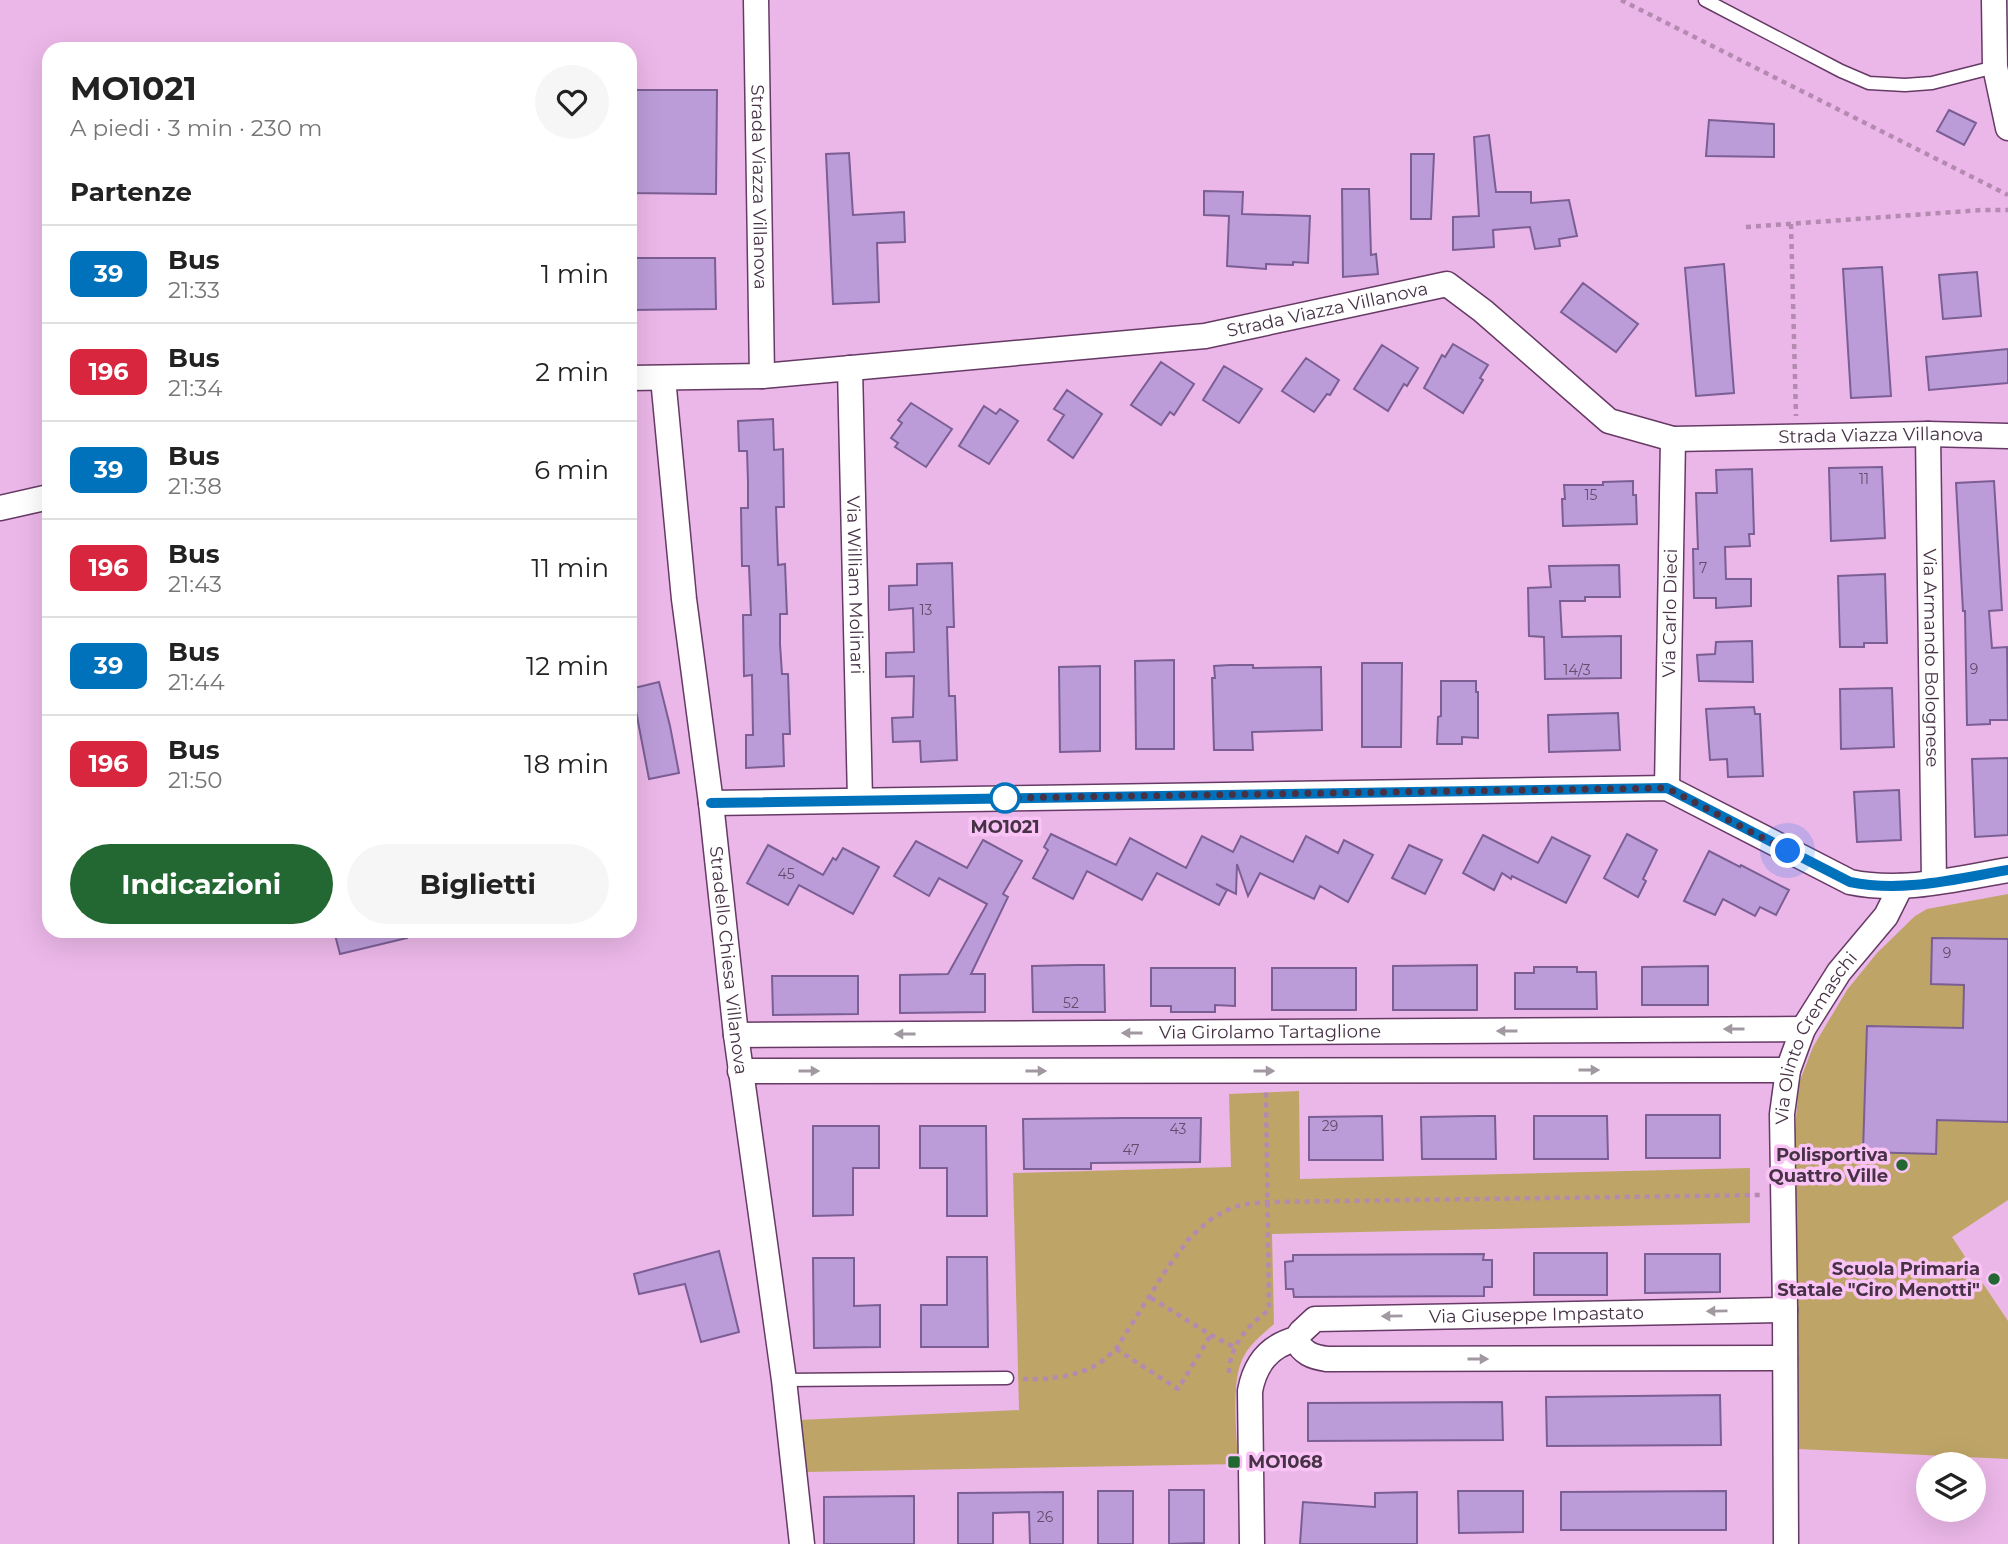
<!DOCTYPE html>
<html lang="it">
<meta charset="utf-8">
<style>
:root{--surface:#fff;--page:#f6f6f6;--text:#222;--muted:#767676;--line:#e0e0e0;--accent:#236833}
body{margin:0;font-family:Montserrat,sans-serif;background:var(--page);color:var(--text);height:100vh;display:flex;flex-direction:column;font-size:26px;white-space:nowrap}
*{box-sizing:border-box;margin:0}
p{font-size:23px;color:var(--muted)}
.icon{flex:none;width:38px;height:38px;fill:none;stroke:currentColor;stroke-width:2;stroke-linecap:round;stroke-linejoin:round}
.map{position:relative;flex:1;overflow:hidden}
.drawer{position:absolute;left:42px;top:42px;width:595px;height:896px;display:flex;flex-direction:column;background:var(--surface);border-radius:21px;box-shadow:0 7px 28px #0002}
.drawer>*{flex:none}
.badge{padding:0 14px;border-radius:10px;font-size:24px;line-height:46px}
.buttons{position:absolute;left:1916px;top:1452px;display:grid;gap:14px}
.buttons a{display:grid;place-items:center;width:70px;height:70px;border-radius:50%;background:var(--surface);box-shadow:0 7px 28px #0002;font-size:35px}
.you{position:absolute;width:35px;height:35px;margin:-18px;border:5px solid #fff;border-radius:50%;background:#1a73e8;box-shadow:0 0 0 10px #1a73e833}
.map>.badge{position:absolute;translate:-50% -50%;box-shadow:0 0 0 4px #fff}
h2{padding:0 28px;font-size:26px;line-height:63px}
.round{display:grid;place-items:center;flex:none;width:74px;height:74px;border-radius:37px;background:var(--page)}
.headline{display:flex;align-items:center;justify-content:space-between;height:119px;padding:0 28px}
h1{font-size:33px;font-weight:700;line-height:52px}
.action{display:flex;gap:14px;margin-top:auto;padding:14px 28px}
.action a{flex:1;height:80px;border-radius:42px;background:var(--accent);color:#fff;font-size:28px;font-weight:700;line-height:80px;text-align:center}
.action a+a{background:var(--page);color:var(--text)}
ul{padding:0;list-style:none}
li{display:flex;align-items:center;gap:21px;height:98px;padding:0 28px;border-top:2px solid var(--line)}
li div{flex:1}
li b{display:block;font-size:26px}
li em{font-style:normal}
li .badge{min-width:77px;font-weight:700;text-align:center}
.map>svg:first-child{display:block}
</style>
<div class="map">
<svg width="2008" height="1544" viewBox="0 0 2008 1544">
<rect width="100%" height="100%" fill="#ebb7e8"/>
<!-- green -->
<path fill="#bea567" d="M2008,894V1200L1952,1237L2008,1321V1459L1798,1449L1795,1130L1799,1083L1813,1047L1847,990L1877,953L1915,916L1927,909Z
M1299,1091L1300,1179L1750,1168V1223L1272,1234L1274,1324C1263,1334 1251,1343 1244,1356C1230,1379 1237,1436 1238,1464L805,1472L799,1420L1019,1410L1013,1173L1231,1167L1229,1094Z"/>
<!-- building -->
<path fill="#bb9cd8" stroke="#7b5e94" stroke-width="2" d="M630,90H717L716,194L630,193Z
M1949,110L1976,123L1964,145L1937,131Z
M1709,120L1774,124V157L1706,156Z
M1489,135L1496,192H1531V203L1569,200L1577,236L1559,239L1560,246L1535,249L1530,227L1493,230L1494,247L1453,250V217L1479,216L1474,137Z
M849,153L853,215L904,212L905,242L877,243L879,302L833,304L826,154Z
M1411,154H1434L1431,219H1411Z
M1342,189H1369L1371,255L1376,254L1378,274L1343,277Z
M1204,191L1243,192L1242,214L1310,216L1308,263L1293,262V265L1266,264V269L1227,266L1229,216L1204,215Z
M630,258H715L716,309L630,310Z
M1724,264L1734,393L1696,396L1685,268Z
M1882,267L1891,396L1851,398L1843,269Z
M1977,272L1981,316L1943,319L1939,275Z
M1583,283L1638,324L1616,352L1561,312Z
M1453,344L1488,365L1480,378L1483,380L1463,413L1424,388L1442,355L1445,357Z
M1382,345L1418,368L1407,386L1404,384L1388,411L1354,389Z
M2008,349V383L1929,390L1926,357Z
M1306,358L1339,380L1330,395L1327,394L1314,412L1282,391Z
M1161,362L1194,384L1174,415L1170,412L1161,425L1131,405Z
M1224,366L1262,389L1239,423L1203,400Z
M1067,390L1102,414L1073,458L1048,440L1064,415L1054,409Z
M911,403L952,429L926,467L895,447L898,443L891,438L902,423L898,420Z
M984,406L996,414L1000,409L1018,421L989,464L959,446Z
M773,419L774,450L783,449L784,507H776L777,537L778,565L785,564L787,614H780V644L782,674H788L790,734H783L784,766L746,768V735H753L752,675L744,676L743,615H751L749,566H742L741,508H748V482L747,451H739L738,421Z
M1882,467L1885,538L1831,541L1829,468Z
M1752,469L1754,534H1749L1750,546L1725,547L1726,579H1751V606L1716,608V598H1694L1693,549H1698L1696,493H1717L1716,470Z
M1633,481V495H1636L1637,524L1563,526L1562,499H1565L1564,485H1603V482Z
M1994,481L2002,610L1989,611L1992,648L2007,647L2008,720H1990V724L1967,725L1965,611H1963L1956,483Z
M952,563L954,627H947L949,696H955L957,760L921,762L920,741L893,742L892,718L913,717L914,676L886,677V653L914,652L913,608L889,610V586L917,585V564Z
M1619,565L1620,597H1585V601H1560L1562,637L1621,636V678L1545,679L1544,637L1529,636L1528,588L1551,587L1549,566Z
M1885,574L1887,643H1864V647H1840L1838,576Z
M1752,641L1753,682L1699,681L1697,655L1715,654L1716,642Z
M1174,660V749H1136L1135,661Z
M1362,663H1402L1401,747H1362Z
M1230,665H1253V668L1321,667L1322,730L1252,732L1253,750H1214L1212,678H1215L1214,666Z
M1100,666V751L1060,752L1059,667Z
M1441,681H1476V692H1478V738L1462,737V744H1437L1438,717L1441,716Z
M659,682L670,726L679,773L649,779L635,706L630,707V689Z
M1892,688L1894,747L1841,749L1840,689Z
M1754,707L1755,714H1760L1763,776L1728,777L1727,759L1710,760L1706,709Z
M1618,713L1620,750L1549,752L1548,715Z
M2008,758V835L1975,837L1972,759Z
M1899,790L1901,840L1857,842L1854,792Z
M1051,834L1116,865L1130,838L1186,868L1202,836L1233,852L1241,836L1293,862L1306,836L1338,853L1344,840L1373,855L1348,902L1320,886L1314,899L1260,873L1248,896L1237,864L1236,894L1216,884L1227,890L1219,905L1157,873L1142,900L1087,871L1073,899L1033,878L1048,850L1044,847Z
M1627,834L1657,850L1643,879L1646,881L1638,897L1604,878Z
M1483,835L1538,863L1552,837L1590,856L1566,903L1512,876L1511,879L1502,873L1494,890L1463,873Z
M983,840L1022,861L1003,894L1008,897L971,974H985V1012L900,1013V975L948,974L987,904L939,878L929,896L894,876L916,841L967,868Z
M768,845L823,875L833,858L836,860L843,848L879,867L853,914L799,885L788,905L747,883Z
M1409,845L1442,860L1425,894L1392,878Z
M1709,851L1740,867L1741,865L1789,890L1776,915L1760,907L1755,916L1723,899L1715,915L1684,901Z
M334,931H406L407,938L340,954Z
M1932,938L2008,939V1122L1937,1120L1936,1154L1863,1152L1867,1026L1963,1028L1964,985L1931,984Z
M1077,965H1104L1105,1012H1033L1032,966Z
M1477,965V1010H1393V966Z
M1708,966V1005H1642V967Z
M1534,967H1577V972H1596L1597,1009H1515V973H1534Z
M1151,968H1235V1006L1215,1005V1012H1171V1006H1151Z
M1272,968H1356V1010H1272Z
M772,976H858V1014L773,1015Z
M1646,1115H1720V1158H1646Z
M1382,1116L1383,1160H1309V1117Z
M1479,1116H1495L1496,1159H1422L1421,1117Z
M1534,1116H1607L1608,1159H1534Z
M1125,1118H1201L1200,1162L1091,1163V1169H1024L1023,1119Z
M813,1126H879V1168H853V1215L813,1216Z
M920,1126H986L987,1216H947V1168H920Z
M719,1251L739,1332L701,1342L685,1284L639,1294L634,1274Z
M1534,1253H1607V1295H1534Z
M1484,1254L1483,1260H1492V1287H1484V1296L1294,1297L1293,1289H1286L1285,1262L1293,1261V1255Z
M1645,1254H1720V1292L1645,1293Z
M947,1257H987L988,1347H921V1305H947Z
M813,1258H854V1306L880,1305V1347L814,1348Z
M1720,1395L1721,1445L1547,1446L1546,1397Z
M1502,1402L1503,1440L1308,1441V1403Z
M1169,1490H1204V1543L1169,1544Z
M1098,1491H1133V1544H1098Z
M1458,1491H1523V1532L1459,1533Z
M1726,1491V1530H1561V1492Z
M1063,1492V1544H1030L1029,1512L993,1513V1544H958V1493Z
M1417,1492V1544H1300L1303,1502L1375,1507V1493Z
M914,1496V1544H824V1497Z"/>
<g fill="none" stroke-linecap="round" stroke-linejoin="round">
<!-- lane casing -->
<g stroke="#663a65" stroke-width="15">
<path id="lane" d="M1705,0L1841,71L1869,83L1905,85L1932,83L1995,67
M784,1380L1007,1378"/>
</g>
<!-- street casing -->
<g stroke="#663a65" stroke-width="27">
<g id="street">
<path id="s1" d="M756,0L762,376"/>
<path d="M1994,0L1995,67L2008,128"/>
<path id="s2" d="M850,368L860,800"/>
<path id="s3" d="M630,378L762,376L1205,336L1447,284L1483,311L1609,421L1673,439L1928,434L2008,436"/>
<path id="s4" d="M663,378L684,599L711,803L736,1035L784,1380L802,1544"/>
<path id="s5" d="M1928,434L1934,882"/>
<path d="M0,508L49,497"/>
<path id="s6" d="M1667,788L1673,439"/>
<path d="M711,803L1667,788L1850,882C1902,893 1956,879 2008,870"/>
<path id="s7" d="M736,1035L1803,1029"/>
<path d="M740,1071L1788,1070"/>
<path d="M1296,1339C1302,1353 1312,1357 1327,1359L1785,1358"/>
<path id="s8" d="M1252,1544L1250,1391C1255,1364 1269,1346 1296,1339L1301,1332L1315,1319L1785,1310"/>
<path id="s9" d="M1786,1544L1785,1310L1782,1114L1788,1070L1803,1029L1839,972L1886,916L1901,886"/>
</g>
</g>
<!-- path -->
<path stroke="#b48ab1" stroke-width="4.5" stroke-dasharray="5 5" stroke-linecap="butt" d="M1621,0L2008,195
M1791,224L1796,416
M1746,227L1982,210H2008
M1151,1298L1211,1335L1234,1347
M1116,1349L1178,1389L1211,1335
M1229,1373C1229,1346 1248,1325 1269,1310L1266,1092
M1023,1379C1045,1380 1075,1377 1094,1366C1103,1362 1109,1355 1116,1349L1166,1270L1188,1240L1198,1230L1214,1217L1233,1207L1247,1204L1268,1202L1762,1195"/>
<!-- lane -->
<use href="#lane" stroke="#fff" stroke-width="12"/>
<!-- street -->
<use href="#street" stroke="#fff" stroke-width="24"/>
</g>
<!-- one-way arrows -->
<defs><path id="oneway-solid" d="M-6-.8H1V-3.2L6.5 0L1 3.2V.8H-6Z" transform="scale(1.75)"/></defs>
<g fill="#a298a2">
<use href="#oneway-solid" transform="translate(1734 1029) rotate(180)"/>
<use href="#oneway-solid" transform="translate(1507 1031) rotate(180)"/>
<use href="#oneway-solid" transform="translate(1132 1033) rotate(180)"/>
<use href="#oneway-solid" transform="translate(905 1034) rotate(180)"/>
<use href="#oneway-solid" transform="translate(1589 1070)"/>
<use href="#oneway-solid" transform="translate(809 1071)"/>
<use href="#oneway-solid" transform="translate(1036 1071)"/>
<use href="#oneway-solid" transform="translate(1264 1071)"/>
<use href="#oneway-solid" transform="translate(1717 1311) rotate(179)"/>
<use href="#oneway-solid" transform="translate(1392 1316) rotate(179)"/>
<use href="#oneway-solid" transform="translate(1478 1359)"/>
</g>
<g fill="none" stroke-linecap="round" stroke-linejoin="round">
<!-- line casing -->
<g stroke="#fff" stroke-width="16">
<path id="line" d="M711,803L1667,788L1850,882C1902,893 1956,879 2008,870"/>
</g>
<!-- line -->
<use href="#line" stroke="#0072bc" stroke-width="10"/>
<!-- walk -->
<path stroke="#463145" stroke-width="7" stroke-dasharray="0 12.6" d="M1005,798H999L1667,788L1788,851"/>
</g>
<!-- markers -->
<circle fill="#fff" stroke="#0072bc" stroke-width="3.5" cx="1005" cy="798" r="14"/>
<g fill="#236833" stroke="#f9c3f6" stroke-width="2.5">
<circle cx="1902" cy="1165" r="7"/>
<circle cx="1994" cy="1279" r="7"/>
<rect x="1227" y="1455" width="14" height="14" rx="3.5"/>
</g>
<g text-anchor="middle" stroke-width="7" stroke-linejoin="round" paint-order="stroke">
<!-- number labels -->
<g font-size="14" fill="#634c6a">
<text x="1864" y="484">11</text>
<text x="1591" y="500">15</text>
<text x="1703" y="573">7</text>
<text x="926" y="615">13</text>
<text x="1974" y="674">9</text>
<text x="1577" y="675">14/3</text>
<text x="786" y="879">45</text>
<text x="1947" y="958">9</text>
<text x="1071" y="1008">52</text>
<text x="1330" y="1131">29</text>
<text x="1178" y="1134">43</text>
<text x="1131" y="1155">47</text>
<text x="1045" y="1522">26</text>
</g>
<!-- street labels -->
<g font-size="18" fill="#463145" stroke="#f9c3f6">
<text dy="6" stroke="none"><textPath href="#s1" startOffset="187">Strada Viazza Villanova</textPath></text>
<text dy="6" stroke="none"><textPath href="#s3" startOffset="702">Strada Viazza Villanova</textPath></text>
<text dy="6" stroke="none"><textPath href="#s3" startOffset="1311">Strada Viazza Villanova</textPath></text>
<text dy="6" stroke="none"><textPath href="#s2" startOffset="217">Via William Molinari</textPath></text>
<text dy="6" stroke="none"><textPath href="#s6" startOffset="175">Via Carlo Dieci</textPath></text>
<text dy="6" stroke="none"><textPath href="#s5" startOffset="224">Via Armando Bolognese</textPath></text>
<text dy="6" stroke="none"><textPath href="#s4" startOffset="586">Stradello Chiesa Villanova</textPath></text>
<text dy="6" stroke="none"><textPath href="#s7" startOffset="534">Via Girolamo Tartaglione</textPath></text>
<text dy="6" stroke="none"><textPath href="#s9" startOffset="514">Via Olinto Cremaschi</textPath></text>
<text dy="6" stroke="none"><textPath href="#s8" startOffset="476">Via Giuseppe Impastato</textPath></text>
</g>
<!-- stop labels -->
<g font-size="18" font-weight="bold" fill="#463145" stroke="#f9c3f6">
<text x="1005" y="833">MO1021</text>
</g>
<!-- poi labels -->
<g font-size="18" font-weight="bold" fill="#463145" stroke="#f9c3f6" text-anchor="end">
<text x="1888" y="1161">Polisportiva<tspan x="1888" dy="21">Quattro Ville</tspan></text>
<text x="1980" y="1275">Scuola Primaria<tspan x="1980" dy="21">Statale "Ciro Menotti"</tspan></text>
<text x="1248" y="1468" text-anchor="start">MO1068</text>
</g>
</g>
</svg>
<div class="buttons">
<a><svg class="icon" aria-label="layers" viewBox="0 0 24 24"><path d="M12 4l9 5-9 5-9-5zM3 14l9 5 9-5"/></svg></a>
</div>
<div class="you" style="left:1788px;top:851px"></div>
<section class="drawer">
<div class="headline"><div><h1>MO1021</h1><p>A piedi · 3 min · 230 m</p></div><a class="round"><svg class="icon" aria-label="heart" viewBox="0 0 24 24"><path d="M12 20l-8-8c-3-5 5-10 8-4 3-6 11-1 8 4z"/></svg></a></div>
<h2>Partenze</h2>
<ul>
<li><span class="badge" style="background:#0072bc;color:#fff">39</span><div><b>Bus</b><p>21:33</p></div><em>1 min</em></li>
<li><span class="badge" style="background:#d7263d;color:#fff">196</span><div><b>Bus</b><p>21:34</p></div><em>2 min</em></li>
<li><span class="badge" style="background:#0072bc;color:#fff">39</span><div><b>Bus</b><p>21:38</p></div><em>6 min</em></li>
<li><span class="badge" style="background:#d7263d;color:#fff">196</span><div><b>Bus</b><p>21:43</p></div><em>11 min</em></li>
<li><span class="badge" style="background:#0072bc;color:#fff">39</span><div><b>Bus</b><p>21:44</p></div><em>12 min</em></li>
<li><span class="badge" style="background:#d7263d;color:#fff">196</span><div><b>Bus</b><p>21:50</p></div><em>18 min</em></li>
</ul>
<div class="action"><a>Indicazioni</a><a>Biglietti</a></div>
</section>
</div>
